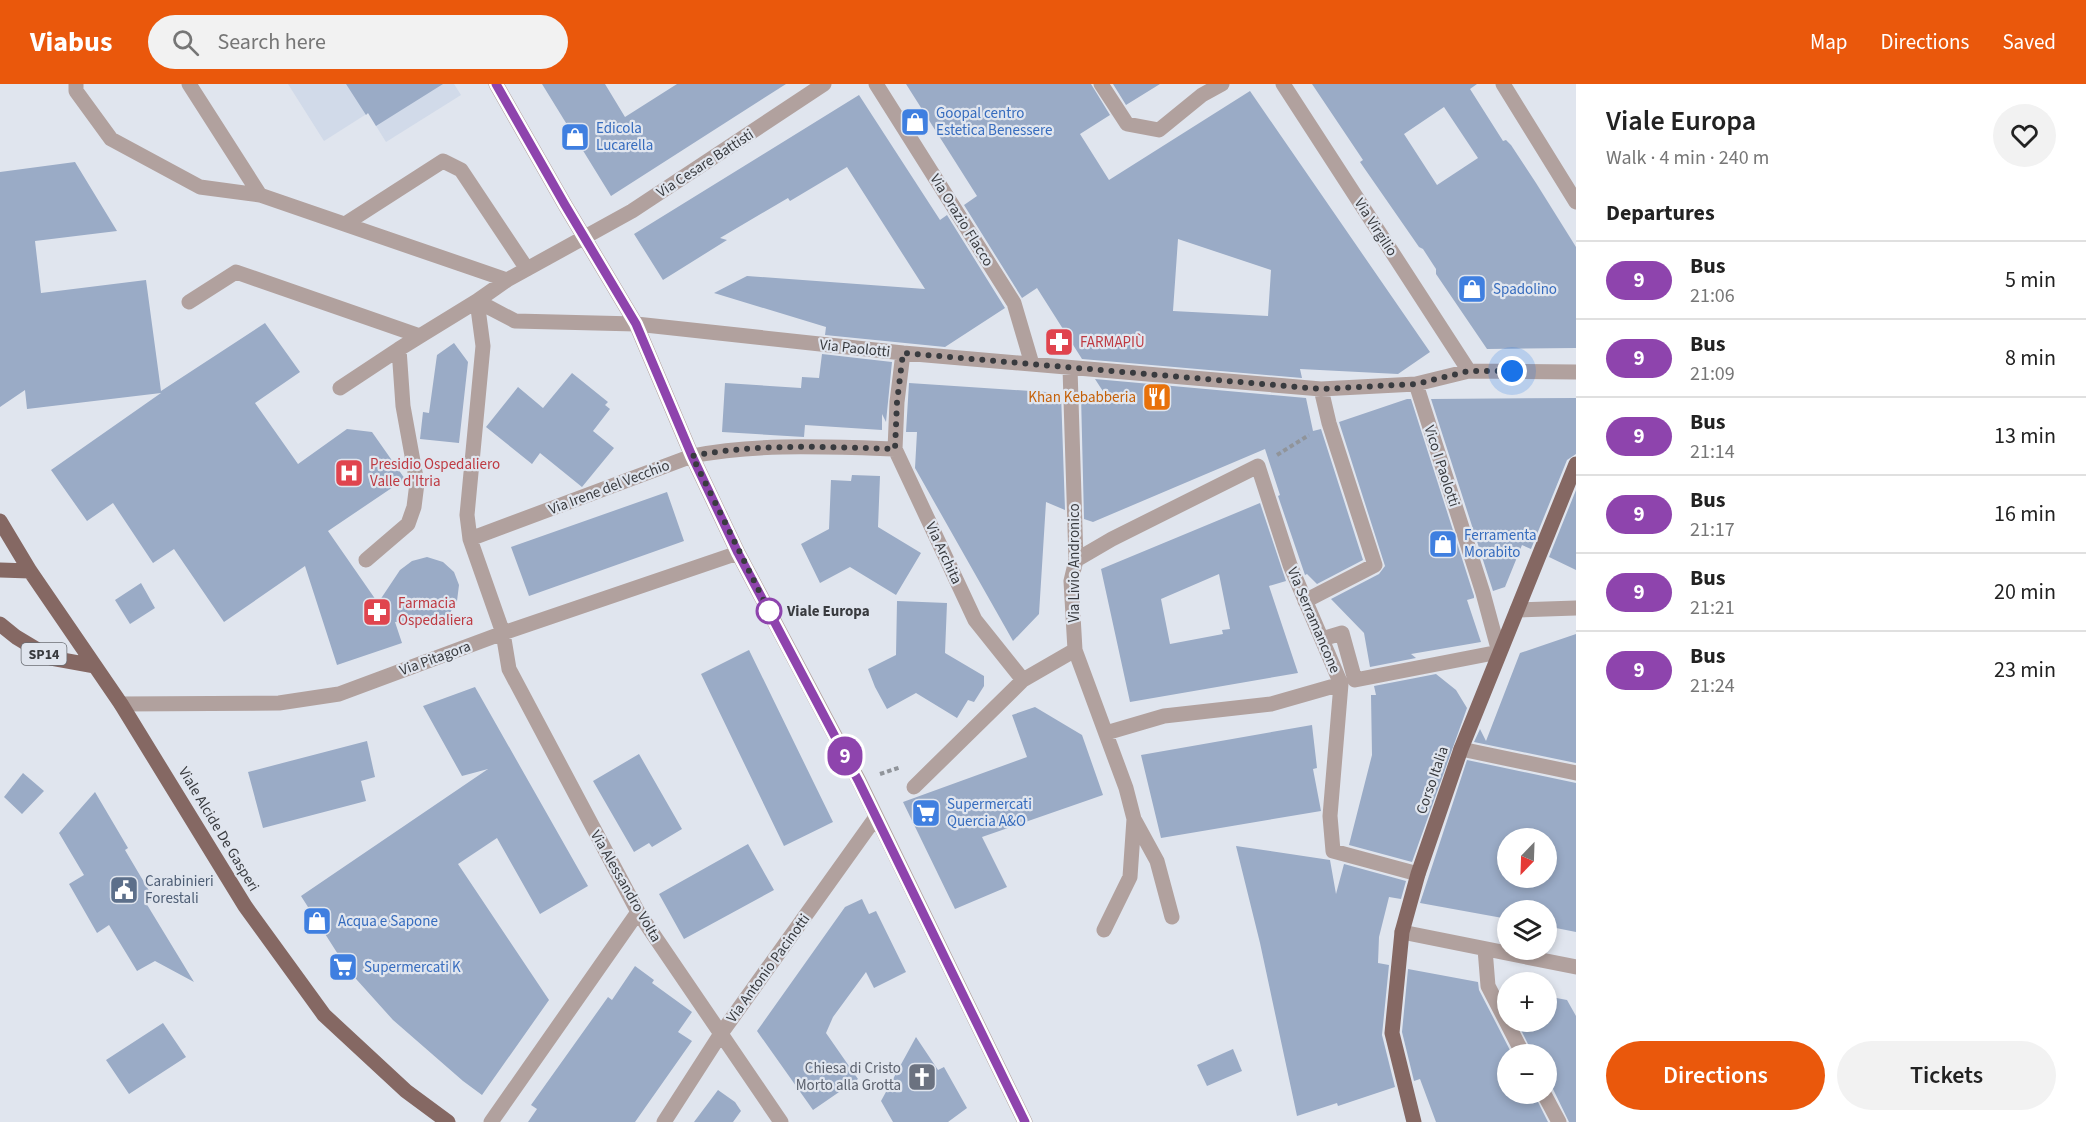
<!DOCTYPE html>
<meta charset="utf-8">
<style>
:root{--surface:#fff;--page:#f2f2f2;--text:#222;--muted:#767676;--line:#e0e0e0;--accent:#ea580c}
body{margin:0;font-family:"Source Sans 3",sans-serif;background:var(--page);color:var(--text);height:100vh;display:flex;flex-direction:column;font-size:22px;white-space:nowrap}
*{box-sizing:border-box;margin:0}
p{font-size:20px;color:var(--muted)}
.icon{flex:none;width:33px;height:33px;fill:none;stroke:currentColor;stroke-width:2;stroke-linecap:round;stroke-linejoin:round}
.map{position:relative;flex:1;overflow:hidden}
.side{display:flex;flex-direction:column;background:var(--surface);width:510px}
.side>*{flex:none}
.badge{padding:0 12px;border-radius:20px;font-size:21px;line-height:39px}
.needle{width:39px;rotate:203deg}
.controls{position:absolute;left:1497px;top:744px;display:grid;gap:12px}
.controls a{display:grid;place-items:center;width:60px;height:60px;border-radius:50%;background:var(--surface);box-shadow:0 3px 9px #0003;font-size:30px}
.you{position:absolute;width:30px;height:30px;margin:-15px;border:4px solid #fff;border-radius:50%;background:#1a73e8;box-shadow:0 0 0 9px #1a73e833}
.map>.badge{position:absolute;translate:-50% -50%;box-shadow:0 0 0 3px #fff}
h2{padding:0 30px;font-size:22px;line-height:54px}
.round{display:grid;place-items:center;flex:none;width:63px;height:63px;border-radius:32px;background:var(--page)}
.head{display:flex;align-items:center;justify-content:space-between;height:102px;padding:0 30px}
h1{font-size:28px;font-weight:600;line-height:45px}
.cta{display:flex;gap:12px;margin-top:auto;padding:12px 30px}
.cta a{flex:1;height:69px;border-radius:36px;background:var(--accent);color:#fff;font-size:24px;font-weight:600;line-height:69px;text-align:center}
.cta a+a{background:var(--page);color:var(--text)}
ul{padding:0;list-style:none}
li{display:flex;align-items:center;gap:18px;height:78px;padding:0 30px;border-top:2px solid var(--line)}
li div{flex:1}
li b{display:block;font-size:22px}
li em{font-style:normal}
li .badge{min-width:66px;font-weight:700;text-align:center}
header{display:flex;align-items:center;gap:36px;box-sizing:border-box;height:84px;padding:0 30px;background:var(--accent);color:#fff}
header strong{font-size:28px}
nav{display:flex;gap:33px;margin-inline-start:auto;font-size:21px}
.search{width:420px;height:54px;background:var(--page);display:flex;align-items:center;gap:15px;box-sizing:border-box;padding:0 21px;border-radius:33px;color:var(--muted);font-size:22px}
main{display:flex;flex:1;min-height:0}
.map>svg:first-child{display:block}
</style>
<header>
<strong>Viabus</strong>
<div class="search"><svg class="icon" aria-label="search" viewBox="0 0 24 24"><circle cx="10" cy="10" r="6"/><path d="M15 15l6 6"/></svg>Search here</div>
<nav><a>Map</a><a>Directions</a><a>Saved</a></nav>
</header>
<main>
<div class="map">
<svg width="1576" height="1038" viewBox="0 0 1576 1038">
<rect width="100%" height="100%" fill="#e0e5ee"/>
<!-- built -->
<path fill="#d1dae9" d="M288,0H454L461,11L386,58L368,29L324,57Z"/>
<!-- building -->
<path fill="#9aabc6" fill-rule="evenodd" d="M346,0H443L376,42L368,29L366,31Z
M542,0H605L625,33L677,0H786L611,112Z
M906,0H1091L1110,31L1080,50L1109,96L1250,7L1430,268L1398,290L1300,285L1302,294L1082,275L1037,204L1022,214L964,121L977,112ZM1178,155L1271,186L1268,232L1173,227Z
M1113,0H1160L1126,21Z
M1312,0H1477L1470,5L1503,57L1506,56L1511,61L1536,99L1576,163V264L1487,265L1436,190V185L1423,165L1419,163L1360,78L1363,76ZM1444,23L1478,74L1437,101L1404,50Z
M859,11L940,136L947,131L1005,224L945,263L825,251L826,243L714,209L747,192L925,205L847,83L790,117L788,114L720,154L727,156L663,196L634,150Z
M75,78L117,147L35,157L41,209L146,196L161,307L265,239L300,288L255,319L298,380L347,345L372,348L405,395L328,447L378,519L400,486L412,477L427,473L443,478L454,488L459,501L457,517L450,529L439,537L430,539L395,538L402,559L337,581L305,482L224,538L174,465L153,479L113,419L87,437L51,386L161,309L27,325L25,306L0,323V88Z
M454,259L468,278L459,359L420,355L423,328L429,329L437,271Z
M822,270L892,278L886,338L882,330V346L805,341L804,353L722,348L725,299L801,304L802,293L819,294Z
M572,289L608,318L605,321L610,325L593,347L614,364L582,403L540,369L532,380L486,343L518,303L543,324Z
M1095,295L1306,314L1313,347L1321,345L1363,476L1317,500L1307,490L1305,491L1278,412L1280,411L1265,365L1093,438L1084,435L1081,311L1106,312Z
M909,299L1061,309L1065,426L1046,418L1039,530L1013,557L915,384L917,348H906Z
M1576,314V370L1567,376L1531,465L1522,461L1505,503L1493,507L1431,315Z
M1407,315H1411L1474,512V514L1467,516L1481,558L1411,570L1416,574L1370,583L1364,549L1331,515L1379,490L1385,482L1339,338Z
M852,391L880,392L878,443L921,469L896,511L850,483L820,499L801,460L829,445L831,396L851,397Z
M1576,406V486L1549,473Z
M667,408L684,457L529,512L511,463Z
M1260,419L1286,497L1269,502L1298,589L1130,618L1101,485ZM1219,490L1230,545L1222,546L1223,550L1170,560L1161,515Z
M141,499L155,524L130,540L115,516Z
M897,517L947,519L945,569L984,592V602L974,618L968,616L957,634L916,609L887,625L875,603L868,585L896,571Z
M1576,550V679L1474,658L1480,645L1486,657L1520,569Z
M749,566L833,738L784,762L701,590Z
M1436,590L1456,606L1467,624L1412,778L1349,761L1372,671L1371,611H1376L1374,602Z
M475,603L588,802L540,830L497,754L458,780L549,916L482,1011L463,997L393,936L348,886L301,812L488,685L462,692L423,622Z
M1035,623L1082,651L1103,711L982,753L1007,803L955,825L903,718L1027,673L1012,631Z
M1312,641L1317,684L1313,685L1321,727L1161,754L1141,671Z
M367,657L375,693L361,697L366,717L263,744L248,688Z
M639,670L682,745L652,763L649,759L634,768L593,697Z
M1467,676L1576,699V848L1546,842V826H1508V835L1420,819ZM1508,754H1546V794H1508Z
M23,689L44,707L22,730L4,713Z
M95,708L128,764L125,766L154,815L146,819L194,898L155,877L137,887L109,841L97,849L69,800L84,791L59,749Z
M748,760L774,806L684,855L659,810Z
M1236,762L1330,776L1336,810L1344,780L1406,797L1401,815L1389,813L1379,853L1378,879L1389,881L1382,951L1395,1003L1338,1022L1337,1019L1297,1032L1260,859Z
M862,815L869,830L876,827L906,888L874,904L866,888L833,933L826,949L858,995L813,1026L757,947L845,823Z
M635,882L654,896L652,899L692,928L678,948L692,957L635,1038H528L537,1025L531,1021L608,913L612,916Z
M1408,885L1478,898L1479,906L1512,970H1508V1010H1534L1548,1038H1436L1420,995L1414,997L1402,948Z
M1546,912L1567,916L1576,932V1038H1569L1553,1005L1546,1001V970H1533L1517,938H1546Z
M163,939L186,973L129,1010L106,976Z
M916,953L938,986L944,983L967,1024L948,1038H893L881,1017Z
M1233,965L1242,987L1207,1002L1197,981Z
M718,1006L735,1018L741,1027L733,1038H694Z"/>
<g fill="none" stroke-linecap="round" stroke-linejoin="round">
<!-- path -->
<path stroke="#90949a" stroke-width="4" stroke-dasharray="4.5 3" stroke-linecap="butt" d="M1277,371L1309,351
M880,690L901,683"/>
<!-- minor -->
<path stroke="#b1a19e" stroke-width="15" d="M76,0V7L111,55L200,103L260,111L507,196
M189,0L260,111
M496,0L565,121L636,240L692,372L738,469L859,697L1025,1038
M876,0L1014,219L1032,280
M1101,0L1127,40L1159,46L1202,11L1222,0
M1283,0L1469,287
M1503,0L1576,118
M345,140L443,77L461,86L527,185
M189,218L236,188L420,252L477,217L515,237L636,240L903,269L1321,305L1416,300L1469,287L1576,288
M903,269L897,318L895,365L975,536L1023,596
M1070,284L1076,476L1071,497L1075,566L1126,704L1134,735L1157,777L1172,833
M340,304L399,265
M470,455L692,372C759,359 827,363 895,365
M366,476L408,440L414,423L417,399L403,322L399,265L420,252
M1076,476L1112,455L1258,382L1290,481L1341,600L1330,732L1333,767L1418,790
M1305,517L1375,481L1329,339L1321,305
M1517,526L1576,524
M1322,555L1342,549L1355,596L1499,568L1483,509L1416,300
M121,620L279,619L339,610L503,549L738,469
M1106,649L1164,632L1271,620L1341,600
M1461,665L1576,689
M914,703L1023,596L1075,566
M1104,846L1130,793L1134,735
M1402,848L1576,883
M1485,865L1488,902L1523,970
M1544,1010L1559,1038
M491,1038L638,828
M664,1038L720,951L876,733
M781,1038L638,828L509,585L503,549L470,455L467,431L483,262L477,217L507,196L632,127L824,0"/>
<!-- major -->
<path stroke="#856863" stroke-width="15" d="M0,437L30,487L121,620L245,822L324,931L406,1007L448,1038
M0,486L30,487
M0,540L16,553L51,574L95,582
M1414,1038L1392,949L1402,848L1418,790L1461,665L1576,380"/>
</g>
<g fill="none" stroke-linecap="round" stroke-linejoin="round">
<!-- line casing -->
<g stroke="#fff" stroke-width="14">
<path id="line" d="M496,0L565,121L636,240L692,372L738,469L859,698L1025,1038"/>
</g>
<!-- line -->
<use href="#line" stroke="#8e44ad" stroke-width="9"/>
<!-- walk -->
<path stroke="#393b3f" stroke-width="6" stroke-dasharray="0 10.8" d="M769,527L771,531L692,372C759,359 827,363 895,365L897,318L903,269L1321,305L1416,300L1469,287H1512"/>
</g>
<!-- icons -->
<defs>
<g id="shop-square" transform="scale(1.5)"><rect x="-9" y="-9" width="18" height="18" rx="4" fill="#3f7fe0" stroke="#e0e5ee"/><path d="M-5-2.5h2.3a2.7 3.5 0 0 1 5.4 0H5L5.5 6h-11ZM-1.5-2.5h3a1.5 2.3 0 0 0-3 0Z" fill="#fff"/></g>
<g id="pharmacy-square" transform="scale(1.5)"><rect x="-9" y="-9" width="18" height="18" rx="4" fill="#e0444e" stroke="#e0e5ee"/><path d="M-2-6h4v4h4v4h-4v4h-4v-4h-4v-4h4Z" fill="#fff"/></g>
<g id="restaurant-square" transform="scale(1.5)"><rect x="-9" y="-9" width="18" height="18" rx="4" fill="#e8710a" stroke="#e0e5ee"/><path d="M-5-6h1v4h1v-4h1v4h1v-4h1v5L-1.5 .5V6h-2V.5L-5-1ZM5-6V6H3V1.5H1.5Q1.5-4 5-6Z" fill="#fff"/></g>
<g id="hospital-square" transform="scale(1.5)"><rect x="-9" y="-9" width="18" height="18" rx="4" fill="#e0444e" stroke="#e0e5ee"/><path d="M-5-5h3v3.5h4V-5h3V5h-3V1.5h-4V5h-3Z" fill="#fff"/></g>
<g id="supermarket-square" transform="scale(1.5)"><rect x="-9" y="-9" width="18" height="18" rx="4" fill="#3f7fe0" stroke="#e0e5ee"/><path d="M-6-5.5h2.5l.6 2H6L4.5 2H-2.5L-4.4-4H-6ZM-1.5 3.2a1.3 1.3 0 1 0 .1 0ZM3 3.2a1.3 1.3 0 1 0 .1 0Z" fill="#fff"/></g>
<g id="civic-square" transform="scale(1.5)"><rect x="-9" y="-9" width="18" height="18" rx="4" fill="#5c6f8a" stroke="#e0e5ee"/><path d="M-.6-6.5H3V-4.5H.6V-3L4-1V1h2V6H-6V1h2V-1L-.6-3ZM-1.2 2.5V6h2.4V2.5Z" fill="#fff"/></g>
<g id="church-square" transform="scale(1.5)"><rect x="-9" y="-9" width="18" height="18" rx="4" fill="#6b7280" stroke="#e0e5ee"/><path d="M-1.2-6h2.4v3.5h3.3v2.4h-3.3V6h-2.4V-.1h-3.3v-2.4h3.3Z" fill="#fff"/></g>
</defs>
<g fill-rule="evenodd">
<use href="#shop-square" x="915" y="38"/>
<use href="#shop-square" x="575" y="53"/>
<use href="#shop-square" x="1472" y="205"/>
<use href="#pharmacy-square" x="1059" y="258"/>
<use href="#restaurant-square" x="1157" y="313"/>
<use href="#hospital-square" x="349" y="389"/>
<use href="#shop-square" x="1443" y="460"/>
<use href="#pharmacy-square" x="377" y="528"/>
<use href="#supermarket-square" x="926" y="729"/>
<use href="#civic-square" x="124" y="806"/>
<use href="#shop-square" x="317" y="837"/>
<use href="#supermarket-square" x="343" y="883"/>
<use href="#church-square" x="922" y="993"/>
</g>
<!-- markers -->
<circle fill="#fff" stroke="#8e44ad" stroke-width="3" cx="769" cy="527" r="12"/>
<g text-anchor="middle" stroke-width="4.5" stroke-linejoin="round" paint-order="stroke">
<!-- shield labels -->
<rect fill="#e0e5ee" stroke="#6b6e74" stroke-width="1.5" x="21.5" y="559" width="45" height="22" rx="4.5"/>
<g font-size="14" font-weight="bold" fill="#393b3f">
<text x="44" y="575">SP14</text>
</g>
<!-- shop labels -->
<g font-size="15" fill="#366cbe" stroke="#e0e5ee" text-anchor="start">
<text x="936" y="34">Goopal centro<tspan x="936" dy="17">Estetica Benessere</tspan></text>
<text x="596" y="49">Edicola<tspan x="596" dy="17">Lucarella</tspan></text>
<text x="1493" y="210">Spadolino</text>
<text x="1464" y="456">Ferramenta<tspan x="1464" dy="17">Morabito</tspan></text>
<text x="947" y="725">Supermercati<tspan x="947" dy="17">Quercia A&amp;O</tspan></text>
<text x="338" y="842">Acqua e Sapone</text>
<text x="364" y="888">Supermercati K</text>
</g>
<!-- street labels -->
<g font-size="15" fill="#393b3f" stroke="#e0e5ee">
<text transform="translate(705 79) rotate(-33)" y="5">Via Cesare Battisti</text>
<text transform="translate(962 136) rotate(58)" y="5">Via Orazio Flacco</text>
<text transform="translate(1376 143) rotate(57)" y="5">Via Virgilio</text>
<text transform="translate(855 264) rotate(6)" y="5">Via Paolotti</text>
<text transform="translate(1442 382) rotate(72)" y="5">Vico I Paolotti</text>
<text transform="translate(609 403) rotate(-21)" y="5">Via Irene del Vecchio</text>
<text transform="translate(944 469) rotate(65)" y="5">Via Archita</text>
<text transform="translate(1074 479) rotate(-90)" y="5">Via Livio Andronico</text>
<text transform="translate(1314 536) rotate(67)" y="5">Via Serramancone</text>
<text transform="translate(435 574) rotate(-20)" y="5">Via Pitagora</text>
<text transform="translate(1432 696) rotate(-71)" y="5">Corso Italia</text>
<text transform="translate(219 745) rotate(59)" y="5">Viale Alcide De Gasperi</text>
<text transform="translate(626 802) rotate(60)" y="5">Via Alessandro Volta</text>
<text transform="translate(768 884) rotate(-54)" y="5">Via Antonio Pacinotti</text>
</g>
<!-- health labels -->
<g font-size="15" fill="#be3a42" stroke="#e0e5ee" text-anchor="start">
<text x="1080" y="263">FARMAPIÙ</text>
<text x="370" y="385">Presidio Ospedaliero<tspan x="370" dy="17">Valle d'Itria</tspan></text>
<text x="398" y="524">Farmacia<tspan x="398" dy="17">Ospedaliera</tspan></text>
</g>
<!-- food labels -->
<g font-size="15" fill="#c56008" stroke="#e0e5ee" text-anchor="end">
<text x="1136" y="318">Khan Kebabberia</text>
</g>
<!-- stop labels -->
<g font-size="15" font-weight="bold" fill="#393b3f" stroke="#e0e5ee" text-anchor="start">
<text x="787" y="532">Viale Europa</text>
</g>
<!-- service labels -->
<g font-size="15" fill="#4e5e75" stroke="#e0e5ee" text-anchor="start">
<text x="145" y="802">Carabinieri<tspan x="145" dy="17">Forestali</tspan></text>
</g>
<!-- worship labels -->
<g font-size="15" fill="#5b616d" stroke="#e0e5ee" text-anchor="end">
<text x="901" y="989">Chiesa di Cristo<tspan x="901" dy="17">Morto alla Grotta</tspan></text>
</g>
</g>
</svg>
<div class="controls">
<a><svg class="needle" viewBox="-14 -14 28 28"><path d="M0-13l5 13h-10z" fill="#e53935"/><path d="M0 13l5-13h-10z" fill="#767676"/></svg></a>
<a><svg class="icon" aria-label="layers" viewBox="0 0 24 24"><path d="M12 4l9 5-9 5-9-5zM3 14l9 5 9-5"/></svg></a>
<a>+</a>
<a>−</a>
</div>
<div class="you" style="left:1512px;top:287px"></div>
<b class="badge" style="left:845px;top:672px;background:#8e44ad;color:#fff">9</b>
</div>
<section class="side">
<div class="head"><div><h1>Viale Europa</h1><p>Walk · 4 min · 240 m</p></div><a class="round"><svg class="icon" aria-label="heart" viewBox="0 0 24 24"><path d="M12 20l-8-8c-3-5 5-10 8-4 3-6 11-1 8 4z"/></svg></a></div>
<h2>Departures</h2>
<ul>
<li><span class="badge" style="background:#8e44ad;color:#fff">9</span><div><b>Bus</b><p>21:06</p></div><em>5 min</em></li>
<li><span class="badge" style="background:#8e44ad;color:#fff">9</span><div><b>Bus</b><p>21:09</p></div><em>8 min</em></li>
<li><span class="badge" style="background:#8e44ad;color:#fff">9</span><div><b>Bus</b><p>21:14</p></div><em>13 min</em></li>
<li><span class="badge" style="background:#8e44ad;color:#fff">9</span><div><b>Bus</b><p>21:17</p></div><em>16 min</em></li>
<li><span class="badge" style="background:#8e44ad;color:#fff">9</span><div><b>Bus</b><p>21:21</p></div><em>20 min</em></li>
<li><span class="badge" style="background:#8e44ad;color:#fff">9</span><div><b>Bus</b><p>21:24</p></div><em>23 min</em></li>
</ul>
<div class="cta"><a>Directions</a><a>Tickets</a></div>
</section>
</main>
